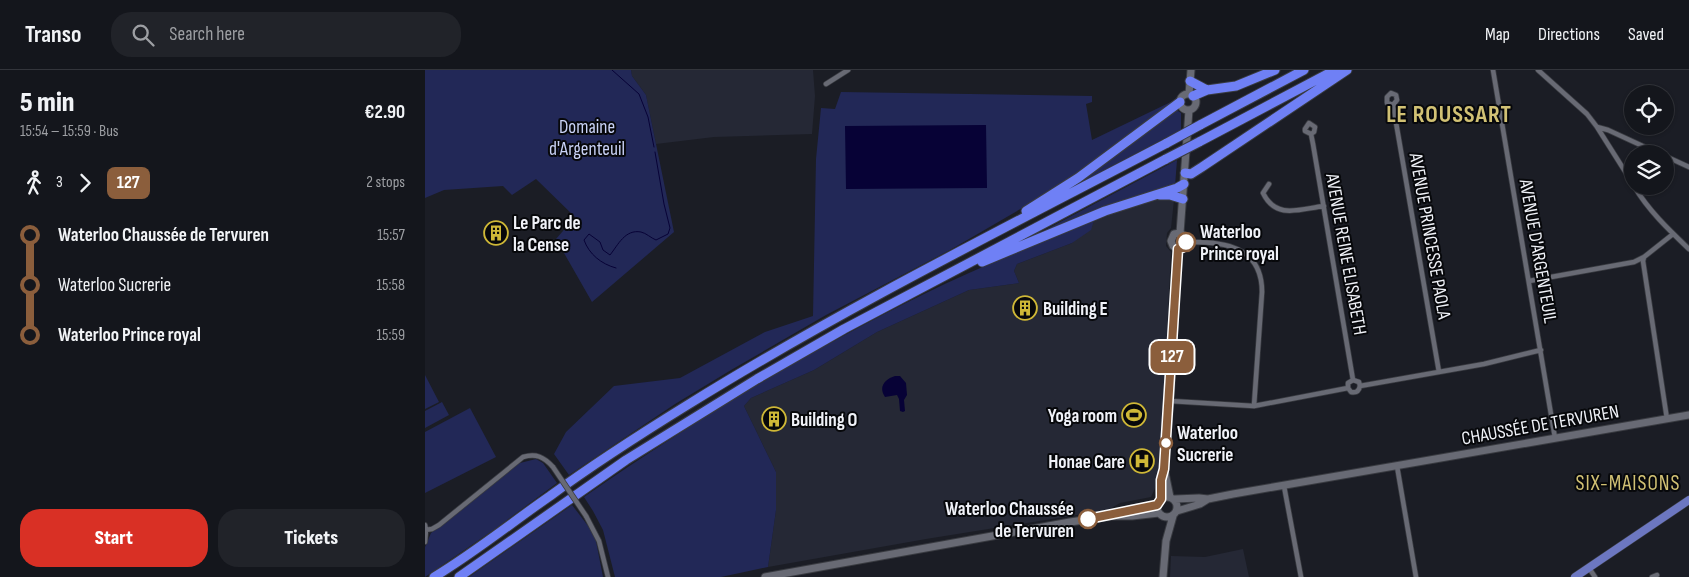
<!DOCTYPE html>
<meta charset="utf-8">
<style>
:root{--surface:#14161c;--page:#212329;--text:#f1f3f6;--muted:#9d9fa3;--line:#33353b;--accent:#d93025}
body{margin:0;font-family:"Sofia Sans Condensed",sans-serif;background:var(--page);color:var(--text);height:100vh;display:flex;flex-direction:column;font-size:19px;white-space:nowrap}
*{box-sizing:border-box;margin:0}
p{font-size:16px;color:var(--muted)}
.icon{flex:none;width:28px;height:28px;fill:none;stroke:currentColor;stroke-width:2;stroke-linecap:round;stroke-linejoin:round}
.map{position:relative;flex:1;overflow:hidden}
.panel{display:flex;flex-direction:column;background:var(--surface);width:425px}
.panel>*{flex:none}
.badge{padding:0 10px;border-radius:8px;font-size:18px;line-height:32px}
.controls{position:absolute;left:1199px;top:15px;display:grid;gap:10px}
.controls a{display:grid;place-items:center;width:50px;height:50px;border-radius:50%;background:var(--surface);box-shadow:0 1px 4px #0004,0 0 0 1px var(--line);font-size:25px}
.map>.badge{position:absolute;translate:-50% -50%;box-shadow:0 0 0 2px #fff}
.legs{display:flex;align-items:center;gap:8px;height:55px;padding:0 20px;font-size:16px}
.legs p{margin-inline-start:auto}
.head{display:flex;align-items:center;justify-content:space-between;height:85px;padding:0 20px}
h1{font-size:28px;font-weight:800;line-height:38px}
.button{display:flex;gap:10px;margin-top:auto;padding:10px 20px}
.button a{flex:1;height:58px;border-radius:20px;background:var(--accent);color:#fff;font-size:20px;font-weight:800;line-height:58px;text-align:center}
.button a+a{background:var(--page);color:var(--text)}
ul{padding:0 20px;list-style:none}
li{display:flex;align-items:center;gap:18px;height:50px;font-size:19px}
li i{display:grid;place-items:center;width:8px;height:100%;margin:0 6px;background:currentColor}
li i::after{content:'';width:12px;height:12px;margin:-6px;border:4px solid;border-radius:50%;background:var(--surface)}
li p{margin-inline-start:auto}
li:first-child i{background:linear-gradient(#0000 50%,currentColor 0)}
li:last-child i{background:linear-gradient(currentColor 50%,#0000 0)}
header{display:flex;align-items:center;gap:30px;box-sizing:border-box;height:70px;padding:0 25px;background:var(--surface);border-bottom:1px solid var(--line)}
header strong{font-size:24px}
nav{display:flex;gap:28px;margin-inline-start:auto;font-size:18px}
.search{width:350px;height:45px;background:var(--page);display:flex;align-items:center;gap:12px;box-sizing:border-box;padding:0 18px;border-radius:20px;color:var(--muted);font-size:19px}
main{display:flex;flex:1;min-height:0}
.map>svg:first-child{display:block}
</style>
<header>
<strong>Transo</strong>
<div class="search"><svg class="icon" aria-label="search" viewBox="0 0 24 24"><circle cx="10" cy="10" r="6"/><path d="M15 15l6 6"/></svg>Search here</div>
<nav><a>Map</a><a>Directions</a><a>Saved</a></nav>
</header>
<main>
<section class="panel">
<div class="head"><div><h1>5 min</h1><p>15:54 – 15:59 · Bus</p></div><b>€2.90</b></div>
<div class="legs"><svg class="icon" aria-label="walk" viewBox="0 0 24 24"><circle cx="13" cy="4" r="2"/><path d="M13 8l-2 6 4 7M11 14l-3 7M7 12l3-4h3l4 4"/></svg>3<svg class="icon" aria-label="forward" viewBox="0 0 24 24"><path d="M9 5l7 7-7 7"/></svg><b class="badge" style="background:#8b5e3c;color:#fff">127</b><p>2 stops</p></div>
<ul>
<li><i style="color:#8b5e3c"></i><b>Waterloo Chaussée de Tervuren</b><p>15:57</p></li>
<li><i style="color:#8b5e3c"></i><span>Waterloo Sucrerie</span><p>15:58</p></li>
<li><i style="color:#8b5e3c"></i><b>Waterloo Prince royal</b><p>15:59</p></li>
</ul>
<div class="button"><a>Start</a><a>Tickets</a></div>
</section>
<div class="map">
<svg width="1264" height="507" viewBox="0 0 1264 507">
<rect width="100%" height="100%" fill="#1b1d25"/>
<!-- built -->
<path fill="#252835" d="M206,0H388L390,26L387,64L289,67L231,74L221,25L207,6Z
M738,128L749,130L746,158L742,163L741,176L746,182L735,407L726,427L695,433L683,440L501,469L343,497L351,440V402L319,336L326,328L389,300L452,262L544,220L594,213L589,201L592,194L647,173L669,150L702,137Z
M818,479L824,507H745L746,486L780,487Z"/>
<!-- green -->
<path fill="#222857" d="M0,0H206L207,6L221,25L249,162L167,232L131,169L150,147L111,109L87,125L78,116L19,120L0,128Z
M416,22L667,26V32L661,34L667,70L752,29L660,98L616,127L525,180L401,245L306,300L250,334L144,405L129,384L141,362L189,316L255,308L340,262L388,246L391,89L396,38L410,39Z
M749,41H753L756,43V60L630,126Z
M752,90L750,116L605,168Z
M669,150L666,160L647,173L592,194L589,201L594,213L544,220L452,262L389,300L326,328L319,336L351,402V440L343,497L296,507H190L178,460L168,441L159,427C268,352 381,282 499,224C555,197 612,173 669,150Z
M0,305L14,332L0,339Z
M17,332L24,345L0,358V341Z
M45,338L71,387L0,423V362Z
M111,389L118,393L132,413L70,459L0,507V477L6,463L91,394Z
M147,435L167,461L171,471L178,507H44Z"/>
<!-- water -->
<path fill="#070236" d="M561,55L562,118L421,119L420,56Z
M470,306H475L481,313L482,325L479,330L480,341L478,342L475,341L474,329L472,325L460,327C453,317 460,309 470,306Z"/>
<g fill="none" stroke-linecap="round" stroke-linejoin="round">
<!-- stream -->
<path stroke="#070236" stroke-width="1" d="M187,0L214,24L223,47L229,77
M191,198C176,194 164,184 159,170L164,164L175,172L178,180L185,185C193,175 200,159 216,162C221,163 226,168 231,170L243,164L245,158L239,134L230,82"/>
<!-- street casing -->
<g stroke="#393b41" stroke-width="6">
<path id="street" d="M1068,0L1130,368
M1113,0L1162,44L1172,57L1208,114
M401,14L423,0
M968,35L962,33V27L966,23L971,25L972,30L968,35L1014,302
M1172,57L1183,60L1235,84
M886,64L889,62L890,57L884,53L880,59V61L886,64L888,74L928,310
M1240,86L1264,97
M844,114L838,123C851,150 875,139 899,136
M1209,116C1223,140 1244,160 1264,179
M761,172C798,171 837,176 837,222L829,336
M1219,187L1218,191L1242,349
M1104,211L1209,192L1219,187L1248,164
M935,316L1059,294L1116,280
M923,318V313L928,310L934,312L935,316
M923,318L926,322C931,323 934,321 935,316
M745,331L829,336L923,318
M972,396L991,507
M859,416L876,507
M161,446L174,471L183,507
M0,455L1,460L0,472
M0,460L7,459L14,455L98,387C111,383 119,387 128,397
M1164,498L1170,507
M1227,507L1232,505"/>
</g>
<!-- secondary casing -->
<g stroke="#393b41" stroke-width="9">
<path id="secondary" d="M764,24L766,0
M755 32a8 8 0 1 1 16 0a8 8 0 1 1-16 0Z
M755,163L764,40
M753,179L748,176L746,171L749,164L755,163
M753,179L757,178L761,172L758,165L755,163
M740,403L745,427
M732 437a10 10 0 1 1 20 0a10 10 0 1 1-20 0Z
M736,429L735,419L739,399L745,331L753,179
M750,429L774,428L783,429
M752,441L775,434L783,429L808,424L1264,345
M689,445L706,439L732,435
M340,507L645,452L687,446H707L734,443
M738,507L741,471L748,446"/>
</g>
<!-- primary casing -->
<g stroke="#393b41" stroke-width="9">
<path id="primary" d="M1150,507L1264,430"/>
</g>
<!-- highway casing -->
<g stroke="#393b41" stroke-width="11">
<path id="highway" d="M765,11L782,20
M768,26L782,20L811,16L850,0
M775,55L879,0
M774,72L910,0
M760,103L766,104L777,97L922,0
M735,125H745L758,129
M601,141L653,108L755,32
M557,192L680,141L752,118L759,114
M9,507C49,483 86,453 125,426C170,393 217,363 264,334C419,238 582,157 742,73
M34,507L201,390L332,309L419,259L741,89"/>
</g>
<!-- street -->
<use href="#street" stroke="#686a74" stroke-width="4.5"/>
<!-- secondary -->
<use href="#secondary" stroke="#686a74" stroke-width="7"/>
<!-- primary -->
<use href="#primary" stroke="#6c77c1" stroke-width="8"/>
<!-- highway -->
<use href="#highway" stroke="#6f80f5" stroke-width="9"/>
<!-- street-bridge casing -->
<g stroke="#393b41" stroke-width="6" stroke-linecap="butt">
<path id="street-bridge" d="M128,397L161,446"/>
</g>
<!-- highway-bridge casing -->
<g stroke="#393b41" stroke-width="11" stroke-linecap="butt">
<path id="highway-bridge" d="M742,73L775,55
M741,89L774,72"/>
</g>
<!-- street-bridge -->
<use href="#street-bridge" stroke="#686a74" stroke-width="4.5"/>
<!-- highway-bridge -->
<use href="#highway-bridge" stroke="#6f80f5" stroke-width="9"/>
</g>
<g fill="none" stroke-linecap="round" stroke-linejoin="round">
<!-- line-1 casing -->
<g stroke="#fff" stroke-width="11">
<path id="line-1" d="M663,449L732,435L736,429V410L739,399L753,179L757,178L761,172"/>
</g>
<!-- line-1 -->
<use href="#line-1" stroke="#8b5e3c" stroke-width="8"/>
</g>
<!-- icons -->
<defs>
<g id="building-ring" transform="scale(1.25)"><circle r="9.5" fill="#07080b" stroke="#cfb837" stroke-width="1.5"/><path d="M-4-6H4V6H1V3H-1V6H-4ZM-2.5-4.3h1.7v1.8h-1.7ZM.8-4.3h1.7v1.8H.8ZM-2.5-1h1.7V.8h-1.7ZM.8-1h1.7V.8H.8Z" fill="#cfb837"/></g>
<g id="stadium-ring" transform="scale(1.25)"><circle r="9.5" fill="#07080b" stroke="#cfb837" stroke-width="1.5"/><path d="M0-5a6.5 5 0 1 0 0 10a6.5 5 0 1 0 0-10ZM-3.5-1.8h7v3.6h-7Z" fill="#cfb837"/></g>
<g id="hospital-ring" transform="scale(1.25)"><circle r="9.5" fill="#07080b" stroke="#cfb837" stroke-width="1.5"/><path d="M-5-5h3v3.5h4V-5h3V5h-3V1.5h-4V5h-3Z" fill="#cfb837"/></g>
</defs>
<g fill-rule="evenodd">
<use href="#building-ring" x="71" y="163"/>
<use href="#building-ring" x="600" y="238"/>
<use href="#stadium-ring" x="709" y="345"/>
<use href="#building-ring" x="349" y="349"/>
<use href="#hospital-ring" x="717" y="391"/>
</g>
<!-- markers -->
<g fill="#fff" stroke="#8b5e3c" stroke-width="2.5">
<circle cx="761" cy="172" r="9"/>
<circle cx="741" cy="373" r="6"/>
<circle cx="663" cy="449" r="9"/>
</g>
<g text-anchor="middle" stroke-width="4" stroke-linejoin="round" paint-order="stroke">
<!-- park labels -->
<g font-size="19" fill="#c9d2f6" stroke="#07080b">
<text x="162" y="63">Domaine<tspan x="162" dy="22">d'Argenteuil</tspan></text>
</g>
<!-- poi labels -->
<g font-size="19" font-weight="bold" fill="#f0f2f8" stroke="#07080b" text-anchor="start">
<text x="88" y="159">Le Parc de<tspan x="88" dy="22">la Cense</tspan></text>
<text x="618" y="245">Building E</text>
<text x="692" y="352" text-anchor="end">Yoga room</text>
<text x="366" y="356">Building O</text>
<text x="700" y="398" text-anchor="end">Honae Care</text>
</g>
<!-- stop labels -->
<g font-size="19" font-weight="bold" fill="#f0f2f8" stroke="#07080b" text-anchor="start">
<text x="775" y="168">Waterloo<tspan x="775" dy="22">Prince royal</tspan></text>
<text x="752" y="369">Waterloo<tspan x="752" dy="22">Sucrerie</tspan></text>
<text x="649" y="445" text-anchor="end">Waterloo Chaussée<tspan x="649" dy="22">de Tervuren</tspan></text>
</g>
<!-- street labels -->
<g font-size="19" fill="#f0f2f8" stroke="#07080b">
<text transform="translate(1006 166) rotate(80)" y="7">AVENUE PRINCESSE PAOLA</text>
<text transform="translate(1114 181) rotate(80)" y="7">AVENUE D'ARGENTEUIL</text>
<text transform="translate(922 184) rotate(80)" y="7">AVENUE REINE ELISABETH</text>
<text transform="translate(1115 354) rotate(-10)" y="7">CHAUSSÉE DE TERVUREN</text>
</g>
<!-- quarter labels -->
<g font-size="21" letter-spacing="1" fill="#d1c174" stroke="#07080b">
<text x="1203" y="420">SIX-MAISONS</text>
</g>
<!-- district labels -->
<g font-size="24" font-weight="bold" letter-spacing="1" fill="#d1c174" stroke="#07080b">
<text x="1024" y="52">LE ROUSSART</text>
</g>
</g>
</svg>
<div class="controls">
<a><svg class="icon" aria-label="locate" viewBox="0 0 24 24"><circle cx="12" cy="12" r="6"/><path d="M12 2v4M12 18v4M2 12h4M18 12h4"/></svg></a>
<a><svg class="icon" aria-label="layers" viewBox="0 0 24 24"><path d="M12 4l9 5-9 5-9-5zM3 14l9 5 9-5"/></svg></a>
</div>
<b class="badge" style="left:747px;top:287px;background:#8b5e3c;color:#fff">127</b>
</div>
</main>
